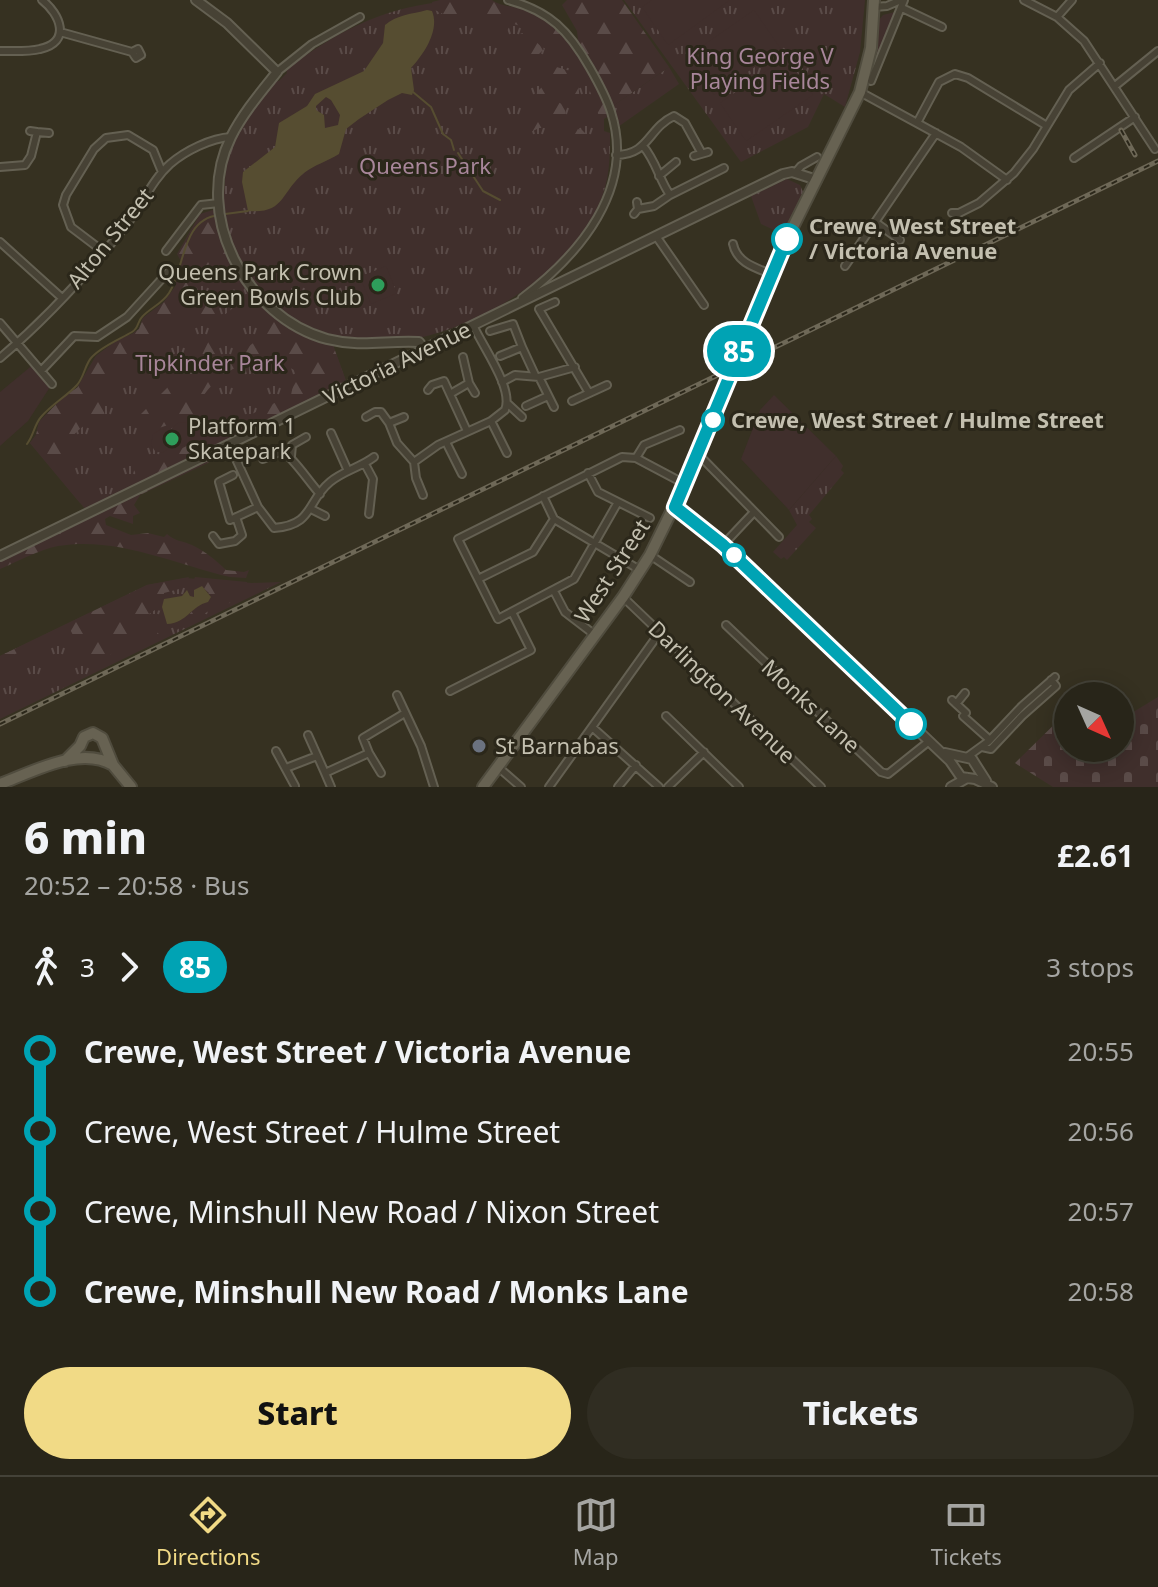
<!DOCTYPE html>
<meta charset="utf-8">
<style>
:root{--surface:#282519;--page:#302d22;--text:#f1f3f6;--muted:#a5a5a2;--line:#444238;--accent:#f1da86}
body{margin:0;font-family:"Noto Sans",sans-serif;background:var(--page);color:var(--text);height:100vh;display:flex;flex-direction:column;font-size:30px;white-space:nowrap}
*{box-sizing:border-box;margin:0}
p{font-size:26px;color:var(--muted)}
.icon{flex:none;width:44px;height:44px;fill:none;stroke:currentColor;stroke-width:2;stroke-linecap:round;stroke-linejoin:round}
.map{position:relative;height:787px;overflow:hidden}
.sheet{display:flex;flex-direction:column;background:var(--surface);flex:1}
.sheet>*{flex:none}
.badge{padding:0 16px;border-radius:26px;font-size:28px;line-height:52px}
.needle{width:52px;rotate:135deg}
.tools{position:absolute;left:1054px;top:682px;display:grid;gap:16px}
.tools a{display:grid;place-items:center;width:80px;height:80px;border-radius:50%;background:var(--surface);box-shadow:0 4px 20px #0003,0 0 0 2px var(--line);font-size:40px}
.map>.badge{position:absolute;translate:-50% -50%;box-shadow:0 0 0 4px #fff}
.legs{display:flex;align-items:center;gap:12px;height:88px;padding:0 24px;font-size:26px}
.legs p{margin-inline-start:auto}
.overview{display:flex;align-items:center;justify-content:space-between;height:136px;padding:0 24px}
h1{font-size:44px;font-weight:800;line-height:60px}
.action{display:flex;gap:16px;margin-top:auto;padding:16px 24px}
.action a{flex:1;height:92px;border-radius:48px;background:var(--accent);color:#111;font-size:32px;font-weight:800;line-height:92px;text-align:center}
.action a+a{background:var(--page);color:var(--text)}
ul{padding:0 24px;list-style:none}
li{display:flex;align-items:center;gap:28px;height:80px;font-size:30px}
li i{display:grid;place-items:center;width:12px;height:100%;margin:0 10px;background:currentColor}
li i::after{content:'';width:20px;height:20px;margin:-10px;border:6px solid;border-radius:50%;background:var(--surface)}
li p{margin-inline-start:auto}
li:first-child i{background:linear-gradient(#0000 50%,currentColor 0)}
li:last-child i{background:linear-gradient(currentColor 50%,#0000 0)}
.tabs{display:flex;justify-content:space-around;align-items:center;height:112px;border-top:2px solid var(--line);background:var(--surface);font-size:22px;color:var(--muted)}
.tabs a{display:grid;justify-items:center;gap:4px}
.tabs .selected{color:var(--accent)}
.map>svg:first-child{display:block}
</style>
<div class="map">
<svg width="1158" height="787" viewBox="0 0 1158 787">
<defs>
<pattern id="grass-tufts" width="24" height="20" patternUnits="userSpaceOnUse" patternTransform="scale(2)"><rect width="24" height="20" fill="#402f2c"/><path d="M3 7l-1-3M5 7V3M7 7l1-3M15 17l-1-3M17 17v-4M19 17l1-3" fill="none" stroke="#5a4b48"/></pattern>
<pattern id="forest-firs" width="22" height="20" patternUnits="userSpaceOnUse" patternTransform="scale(2)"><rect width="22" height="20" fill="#402f2c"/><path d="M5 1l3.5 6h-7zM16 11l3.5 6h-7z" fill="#5a4b48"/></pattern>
<pattern id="cemetery-stones" width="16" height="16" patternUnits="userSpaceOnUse" patternTransform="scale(2)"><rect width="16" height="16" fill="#402f2c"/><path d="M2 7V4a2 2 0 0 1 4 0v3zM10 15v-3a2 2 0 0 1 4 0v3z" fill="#5a4b48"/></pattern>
</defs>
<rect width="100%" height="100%" fill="#363121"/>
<!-- grass -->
<path fill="url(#grass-tufts)" d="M624,0H865L860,52L845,107L824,94L808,127L741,162Z
M439,2L540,22L604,102L607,117L604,119V131L610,133C610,157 610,181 599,204C563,284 443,355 355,340C276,327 215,265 225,181C226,167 228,152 234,139C244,118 262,99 276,80L279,81L287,73L286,70C334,33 378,10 439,2Z
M895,12L896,13L870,82L878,21L883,15Z
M669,67L679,84L615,129L613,106Z
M787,179L800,185L803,192L783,234L761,224L751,196Z
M229,261C253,303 284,333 333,345L346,381L86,510L30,443L36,435L39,422L65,395L77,388L96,356L116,341L132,334L139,329L143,318L164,302L175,287L182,262Z
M836,456L843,466L841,470L844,473L809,515L812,519L809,522L816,528L787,560L784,557L781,559L773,552L797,525L789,510Z
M185,578L252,583L281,582L0,719V656L147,585Z"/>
<!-- forest -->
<path fill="url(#forest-firs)" d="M440,0H492C501,7 516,6 527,11C570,30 592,72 609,115L599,116C594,105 590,86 583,78L578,81L580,103L592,110V117L580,116V107L573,104L565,91H560L555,101L567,106L562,126L582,130L591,139L590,162L578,161L577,155L568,146V136L561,130L555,135H550L547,128H539L529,133L522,129L523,122L529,118H541L540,109L534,100L538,91L546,83L525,61V51L520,34L525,32L544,49L538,55L553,66L574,72C563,48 539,31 514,24L510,25L505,35L495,39L485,31L483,24L486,20L459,15L451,18L433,9L432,2Z
M567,0H622L669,67L613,106L579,49L577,31L562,5Z
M216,209C220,239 229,262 245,288L228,306L224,305L223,300L237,286L223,265L210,264L200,268L193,287L218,315L211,320L204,316L171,324L109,381L100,400L105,415C82,423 55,444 68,472C72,481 81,490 87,498L80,503L30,443L36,435L39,422L65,395L77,388L96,356L116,341L132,334L139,329L143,318L164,302L175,287L182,263L177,254L200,214Z
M252,296C275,321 300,337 333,345L346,381L116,495L113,487L136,474L130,462L143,457L152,463L291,395L296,371L268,356C240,363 220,373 203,396L217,406V410L194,424L183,420L156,429L132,423L183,372L189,375L200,359L217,324L216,354L233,359L267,332L268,319L257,307H244L228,319L222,317L245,298Z
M216,453L214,460L140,495L134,505L140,513L133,516V524L110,516L105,519L106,525L131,535L148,533L164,537L167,534C174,541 183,541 192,545C205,551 217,561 226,570L244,572L249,570L246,578L230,577C175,564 116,536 58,546C38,550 19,561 0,569V560L76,525L78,521Z
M189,577L183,588L164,593L163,611L155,610L149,614L159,635L101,658L93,666V670H90L70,629L0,661V656L147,585Z
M195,577L247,582V585L240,588L235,586L237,597L227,605L224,602L175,631L174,626L186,618L209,593L202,587L196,589L192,585Z"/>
<!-- cemetery -->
<path fill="url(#cemetery-stones)" d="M1158,697V787H1053L1015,763L1068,711V748H1120V720Z"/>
<!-- garden -->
<path fill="#402f2c" d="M652,0H730L668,45L642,7Z
M754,10L781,49L714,95L688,56Z
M786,57L813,95L746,141L720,103Z
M386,266L397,293L371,304L360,277Z
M35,363L52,384L28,421L0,446V392Z
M774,395L836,456L789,510L741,459L760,410Z
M179,422L187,423L194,430L191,441L183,446L174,445L162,453L155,451L151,445L153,434L161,429L169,431Z"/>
<!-- water -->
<path fill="#564d31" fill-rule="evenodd" d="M427,10L432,11C440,30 424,54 411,68L414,90L412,95L402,93L388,100L359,119L346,129L339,154C328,161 314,165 304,173C280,193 285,214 248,211L242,182L243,172L275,147L279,123L307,106L315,94L364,71L383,43L385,25C396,15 412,14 427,10ZM326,97L331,100L340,115L338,125L325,128L324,115L316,110V106Z
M202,586L211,597L208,602C191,606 187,623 167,624L162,607L164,599L182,596L187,590L190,596L194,597V590Z"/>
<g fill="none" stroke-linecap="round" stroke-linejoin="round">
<!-- stream -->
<path stroke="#564d31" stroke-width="2" d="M413,92L431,107L443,134L451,140L454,150
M458,153L483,191L500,200
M225,214L248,211
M27,444C34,435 34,425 41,417C52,404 67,396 77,385C84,377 85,365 91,358C100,347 120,339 132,332C139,328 137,322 142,317C150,308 162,304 169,293C185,269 181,219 219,215"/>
<!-- minor casing -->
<g stroke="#646052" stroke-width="10">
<path id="minor" d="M508,0C550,11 569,31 590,68C598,82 606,96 611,112C636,189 579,255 522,298
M1024,0L1057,17L1084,41L1155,149
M874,7L887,6L901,0
M902,8L942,27
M1057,17L1072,0
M60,32L132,52L138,49L141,55L136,58L132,52
M0,51C13,51 28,52 40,49C72,42 60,14 42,0
M277,72L312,44L360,17
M871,81L904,0
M1115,86L1158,51
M860,92L961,147L1007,180
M917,123L939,82L955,74L968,78L1047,126
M37,132L49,133
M616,155C649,155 648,128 674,116L685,123L701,152
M694,156L708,152
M1074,158L1135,117
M0,167L25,165L31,156L37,132L30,131
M795,173L801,166L817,157
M659,176L676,162
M670,195L724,168
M638,209L654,206L670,195C659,179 656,161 643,146
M952,213H959L979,203L1014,173L1033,149L1069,90L1100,63
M634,214L638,209L637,202
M875,222L900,240
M656,236L704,305
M0,242L62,298
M733,244C737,263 756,268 771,274
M166,251L201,205L219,203
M104,252L71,227L63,205L66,195L94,149L106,138L128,135L153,150L162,172
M845,266L936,133
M555,302L539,309L589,393
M0,323L52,384
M490,331L513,324L522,347
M500,356L522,347L535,375
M463,357L469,383L475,393
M0,358C46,319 89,272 127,224C142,205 152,180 170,164C185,151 211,138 231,137
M41,371L74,336L97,337L127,317L169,271
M539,377L554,407
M502,382L515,375L539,377L575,367
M428,390L432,385L444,381L467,431
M450,394L469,383
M572,401L607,385
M508,404L522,417
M526,406L548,396
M366,417L375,412H381L389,423L397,443L414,462L438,445L491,421L505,410C514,389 483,347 474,327
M491,421L507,453
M389,423L404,417
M331,433L348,471
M446,442L462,474
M229,444L258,507L274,528C314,525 306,502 330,482C343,471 361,467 374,457
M699,455L779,537
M291,456L292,445L306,437
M636,458L644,445L680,430
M263,459L282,451C293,457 309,482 320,494
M414,462L416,478L423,495
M365,464L373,479L369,514
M588,473L598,492L650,518
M233,475L219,482L230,520L258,507
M543,496L554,519L640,570
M618,502L574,579L498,619L458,539L622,457L636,458L685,484
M311,509L325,516
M213,536L219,544L235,541L242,535L236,517
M723,545L754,512
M650,555L690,582
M478,579L533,552L554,519
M554,591L565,612L595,635
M623,597L821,787
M726,625L881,772L888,774L928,742
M450,691L531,650L512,612
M397,695L421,746L434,787
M952,700L966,713L963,716L990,740
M956,704L965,693
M666,716L739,787
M592,727L659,787
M308,735L325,773
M982,747L991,749L1022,716L1056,686L1051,680
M276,751L295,786
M369,753L381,773
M967,757L989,741L1022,706L1055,677
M498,767L521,787
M286,768L317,756
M331,787L325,773L369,753L363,738L405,713
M549,787L660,632
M618,787L636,765
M668,787L704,752"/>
</g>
<!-- tertiary casing -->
<g stroke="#646052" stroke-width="12">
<path id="tertiary" d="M196,0L227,23L277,72C261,92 243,113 231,137C192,215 246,317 327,339C363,348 385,340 419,342L425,350
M675,507L723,545L950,761L961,777L975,779L992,787
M0,556L783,174L792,172L817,180
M945,753L972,759L986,781
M951,787L967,778"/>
</g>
<!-- primary casing -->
<g stroke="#504c3e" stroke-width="14">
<path id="primary" d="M740,349L788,237L860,92L871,48L874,0
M65,761L80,746L84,737L93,733L102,738L113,765L131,787
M0,784C33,772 80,745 113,765
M483,787L623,597L650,555L699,455L727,384"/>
</g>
<!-- minor -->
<use href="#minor" stroke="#474235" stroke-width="6"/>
<!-- tertiary -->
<use href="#tertiary" stroke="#474235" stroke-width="8"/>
<!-- primary -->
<use href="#primary" stroke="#676252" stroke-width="10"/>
<!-- rail casing -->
<g stroke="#6e6857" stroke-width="5">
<path id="rail" d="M1121,130L1135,155
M0,724L1158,161"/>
</g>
<!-- rail -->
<use href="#rail" stroke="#2b271a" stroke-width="2" stroke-dasharray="6" stroke-linecap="butt"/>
<!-- primary-bridge casing -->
<g stroke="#504c3e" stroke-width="14" stroke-linecap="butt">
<path id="primary-bridge" d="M727,384L740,349"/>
</g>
<!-- primary-bridge -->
<use href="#primary-bridge" stroke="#676252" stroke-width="10"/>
</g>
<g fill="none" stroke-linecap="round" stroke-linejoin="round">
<!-- line-1 casing -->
<g stroke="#fff" stroke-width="18">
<path id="line-1" d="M787,239L675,507L723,545L911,724"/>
</g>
<!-- line-1 -->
<use href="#line-1" stroke="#00a3b4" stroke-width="12"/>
</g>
<!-- markers -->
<g fill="#fff" stroke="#00a3b4" stroke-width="4">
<circle cx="787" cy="239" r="14"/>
<circle cx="713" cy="420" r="10"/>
<circle cx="734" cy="555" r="10"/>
<circle cx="911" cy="724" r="14"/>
</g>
<g fill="#2e9e5b" stroke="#2b271a" stroke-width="3">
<circle cx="378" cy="285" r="8"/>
<circle cx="172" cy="439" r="8"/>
</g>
<circle fill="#6b7280" stroke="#2b271a" stroke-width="3" cx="479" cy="746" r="8"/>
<g text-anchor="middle" stroke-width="6" stroke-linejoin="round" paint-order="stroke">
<!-- park labels -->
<g font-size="22" fill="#a8869a" stroke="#2b271a">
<text x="760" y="64">King George V<tspan x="760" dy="25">Playing Fields</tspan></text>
<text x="425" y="174">Queens Park</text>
<text x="210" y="371">Tipkinder Park</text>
</g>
<!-- stop labels -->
<g font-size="22" font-weight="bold" fill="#c3bfaf" stroke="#2b271a" text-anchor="start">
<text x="809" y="234">Crewe, West Street<tspan x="809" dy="25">/ Victoria Avenue</tspan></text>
<text x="731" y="428">Crewe, West Street / Hulme Street</text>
</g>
<!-- street labels -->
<g font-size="22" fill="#c3bfaf" stroke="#2b271a">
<text transform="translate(110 238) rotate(-51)" y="8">Alton Street</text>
<text transform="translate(397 363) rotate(-26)" y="8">Victoria Avenue</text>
<text transform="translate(612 571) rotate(-57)" y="8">West Street</text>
<text transform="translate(722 692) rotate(44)" y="8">Darlington Avenue</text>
<text transform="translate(811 706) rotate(43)" y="8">Monks Lane</text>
</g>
<!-- poi labels -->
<g font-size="22" fill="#c3bfaf" stroke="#2b271a" text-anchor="start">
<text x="362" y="280" text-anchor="end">Queens Park Crown<tspan x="362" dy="25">Green Bowls Club</tspan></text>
<text x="188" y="434">Platform 1<tspan x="188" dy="25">Skatepark</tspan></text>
<text x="495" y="754">St Barnabas</text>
</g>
</g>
</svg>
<div class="tools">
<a><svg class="needle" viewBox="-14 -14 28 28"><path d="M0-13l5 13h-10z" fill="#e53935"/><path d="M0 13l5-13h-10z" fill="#a5a5a2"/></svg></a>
</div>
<b class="badge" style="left:739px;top:351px;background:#00a3b4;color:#fff">85</b>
</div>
<section class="sheet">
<div class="overview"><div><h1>6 min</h1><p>20:52 – 20:58 · Bus</p></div><b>£2.61</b></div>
<div class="legs"><svg class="icon" aria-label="walk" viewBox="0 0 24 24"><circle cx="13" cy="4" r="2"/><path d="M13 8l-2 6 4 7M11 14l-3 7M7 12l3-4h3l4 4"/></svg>3<svg class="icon" aria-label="forward" viewBox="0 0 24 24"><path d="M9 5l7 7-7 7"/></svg><b class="badge" style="background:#00a3b4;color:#fff">85</b><p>3 stops</p></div>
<ul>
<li><i style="color:#00a3b4"></i><b>Crewe, West Street / Victoria Avenue</b><p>20:55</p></li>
<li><i style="color:#00a3b4"></i><span>Crewe, West Street / Hulme Street</span><p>20:56</p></li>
<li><i style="color:#00a3b4"></i><span>Crewe, Minshull New Road / Nixon Street</span><p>20:57</p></li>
<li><i style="color:#00a3b4"></i><b>Crewe, Minshull New Road / Monks Lane</b><p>20:58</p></li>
</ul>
<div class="action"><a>Start</a><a>Tickets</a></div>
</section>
<nav class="tabs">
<a class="selected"><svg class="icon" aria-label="directions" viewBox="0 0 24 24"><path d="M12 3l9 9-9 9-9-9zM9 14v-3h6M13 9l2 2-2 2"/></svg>Directions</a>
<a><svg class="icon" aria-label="map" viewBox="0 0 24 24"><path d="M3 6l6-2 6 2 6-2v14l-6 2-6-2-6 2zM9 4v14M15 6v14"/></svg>Map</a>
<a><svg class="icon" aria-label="tickets" viewBox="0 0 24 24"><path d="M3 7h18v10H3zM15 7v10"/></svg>Tickets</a>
</nav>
